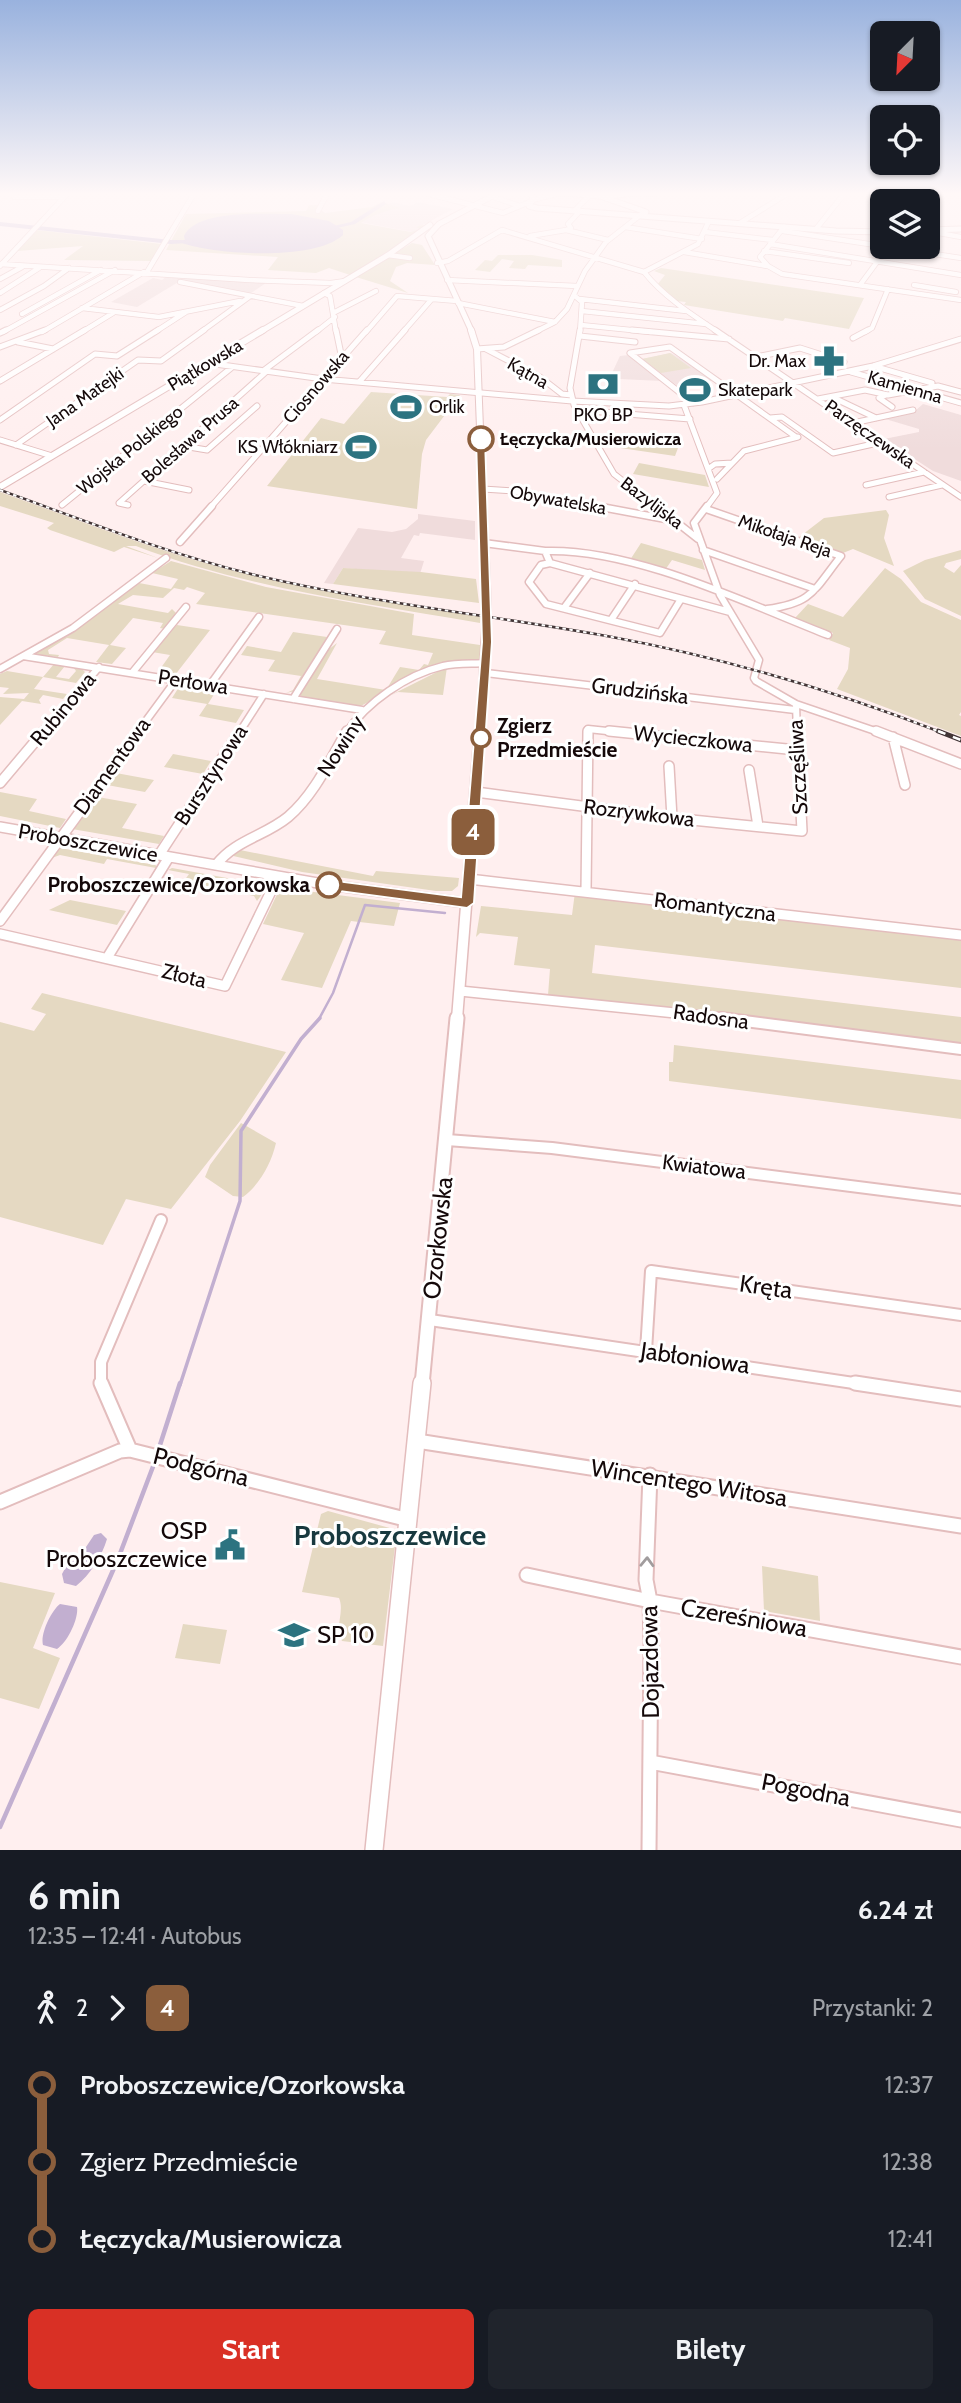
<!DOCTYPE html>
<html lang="pl">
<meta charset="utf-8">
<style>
:root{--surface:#171b24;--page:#20242c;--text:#f1f3f6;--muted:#9ea1a6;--accent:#d93025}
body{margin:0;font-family:Cabin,sans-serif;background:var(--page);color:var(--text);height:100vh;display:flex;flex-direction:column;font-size:26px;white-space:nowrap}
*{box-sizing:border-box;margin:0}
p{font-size:23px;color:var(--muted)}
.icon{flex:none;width:38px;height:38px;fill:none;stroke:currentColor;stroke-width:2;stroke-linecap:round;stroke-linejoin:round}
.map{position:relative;height:1850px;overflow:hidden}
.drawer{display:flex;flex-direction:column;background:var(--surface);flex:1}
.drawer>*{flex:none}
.badge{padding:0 14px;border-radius:10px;font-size:24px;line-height:46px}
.needle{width:46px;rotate:204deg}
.fabs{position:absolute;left:870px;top:21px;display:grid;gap:14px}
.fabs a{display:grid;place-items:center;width:70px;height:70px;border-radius:10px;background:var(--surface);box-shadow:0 2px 5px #0004;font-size:35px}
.map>.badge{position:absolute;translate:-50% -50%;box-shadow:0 0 0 4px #fff}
.legs{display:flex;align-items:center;gap:10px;height:77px;padding:0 28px;font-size:23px}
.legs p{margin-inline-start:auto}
.summary{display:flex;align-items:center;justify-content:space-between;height:119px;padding:0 28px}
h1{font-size:38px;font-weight:800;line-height:52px}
.button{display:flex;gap:14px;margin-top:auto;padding:14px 28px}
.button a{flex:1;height:80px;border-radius:10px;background:var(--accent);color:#fff;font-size:28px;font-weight:800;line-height:80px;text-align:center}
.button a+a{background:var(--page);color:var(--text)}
ul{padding:0 28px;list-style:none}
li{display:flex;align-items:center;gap:24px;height:77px;font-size:26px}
li i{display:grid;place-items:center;width:10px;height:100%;margin:0 9px;background:currentColor}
li i::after{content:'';width:18px;height:18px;margin:-9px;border:5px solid;border-radius:50%;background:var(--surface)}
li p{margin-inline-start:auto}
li:first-child i{background:linear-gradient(#0000 50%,currentColor 0)}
li:last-child i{background:linear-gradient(currentColor 50%,#0000 0)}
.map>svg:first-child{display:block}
</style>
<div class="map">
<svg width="961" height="1850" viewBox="0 0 961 1850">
<rect width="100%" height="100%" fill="#ffefef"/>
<!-- built -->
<path fill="#f0dcdc" d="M392,202L410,206L418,202L453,209L423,225L418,233L360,222Z
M167,276L258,282L266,283L248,295L180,281L137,307L111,302L153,278L162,280Z
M671,353L696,368L712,381L679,387L642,359Z
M629,355L662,381L619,379L612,373L620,356Z
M923,404L961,415V481L933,471L884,439L919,432V429L882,418L915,411Z
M418,514L475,521V540L420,533L419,536L414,535L401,558L424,561L420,574L343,568L333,584L324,583L358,528L392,532L406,529L418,519Z"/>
<!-- green -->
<path fill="#e5d9c2" d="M382,202L401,208C387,210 374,214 361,223L411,232L420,229L416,227L424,225L418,233L350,275L329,268L316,273L268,270L278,257L166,250L186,214L306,211L309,205H323L321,210L325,213L372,207Z
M36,230L162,244L151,261L64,260L83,246L17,251Z
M412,243L422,245L435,265L407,263L396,267L390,281L408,293L356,277Z
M498,255H532L562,260V267L528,265L525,269L509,268L514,261L502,259L490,272L475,270L485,260L492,261Z
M661,268L864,298L849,329L785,318L783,321L684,305L686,302L676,301L657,285L665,275L654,271Z
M670,353L691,368L661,373L642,359Z
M371,392L447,397L450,394L460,395L426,440L422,454L417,509L267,486L321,418L344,424Z
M597,438L678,448L675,456L600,445Z
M639,463L705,475L709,487L633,474Z
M0,492C79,520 157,552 239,572C318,592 400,603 481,616L480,623C369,604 245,588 136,546H126L158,558L124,547L114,552L50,530L47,528L54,523L0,506Z
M886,510L889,515L884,538L894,566L853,549L843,553L798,538L824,518Z
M641,543L702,560L705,570L672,560L665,570L630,560Z
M961,550V559L946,563L944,567L954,573L961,565V616L925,599L903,571L925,560Z
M171,561L266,587L414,614L412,635L480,645V661L437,665L359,707L303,698L299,694L324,653L337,643L317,679L386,690L400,667L419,670L424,664L428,665L433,653L379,644L386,631L196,604L205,593L187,587L184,590L174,588L163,598L133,595L118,604L168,613L172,609L176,613L165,629L160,628L163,623L133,618L110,645L126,648L112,664L96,662L109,645L67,638L48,650L49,654L59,655L58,657L32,654L86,622L139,583L171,589L178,579L152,573Z
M343,568L421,572L476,579L479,603L333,584Z
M885,568L901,579L921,602L961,620V712L959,715L961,716V736L837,689L848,669L850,648L829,640L833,633L795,618L808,604L843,617Z
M177,625L210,630L175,675L158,672L170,655L152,652Z
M293,632L327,637L295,691L286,693L293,690L301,676L268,671L275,660L241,655L247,646L281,652Z
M54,664L65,666L56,677L69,679L76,671L73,667L82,669L85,672L76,683L43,677L34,689L67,694L63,699L43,695L39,700L41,704L22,701L0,725V697L24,699L29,693L3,694L9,688L0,687V674L7,671L43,677Z
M447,667L443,695L398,692L389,696Z
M184,686L216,691L208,704L244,710L236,723L199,716L207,704L172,698L179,687Z
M173,754L211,761L203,774L164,767Z
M116,773L154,780L145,792L107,785Z
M0,792L37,799L29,811L66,819L60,828L0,816Z
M98,797L137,804L122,828L164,836L159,844L72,829Z
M60,848L155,865L157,866L156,868L107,859L104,864L60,855L49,859Z
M240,850L373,876L376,871L459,878L458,886L452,891H436L302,872L229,855Z
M172,868L266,885L268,886L257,901L254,896L184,881L189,874L168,870Z
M280,888H283L400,903L394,926L351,921L322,988L281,980L304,933L263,924Z
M575,892L961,939V988L595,945L592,973L961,1017V1046C823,1029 686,1008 548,995L550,969L514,965L518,937L480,933L476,937L481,906L572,915Z
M70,900L126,911L117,925L49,910Z
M42,993L286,1052L240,1121L171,1209L126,1199L103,1245L0,1217V1022L34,1031L46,1014L31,1009Z
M674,1045L961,1080V1119L669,1081V1062H673Z
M241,1123L276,1143C271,1164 260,1184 243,1197L233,1196L205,1177L210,1165Z
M328,1511L397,1530L383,1646L342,1641C334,1627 345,1612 339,1598L302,1592L321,1514Z
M762,1566L818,1576L820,1621L764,1611Z
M0,1582L55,1593L33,1648L60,1658L39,1709L0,1698Z
M183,1624L227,1630L220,1664L175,1658Z"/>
<!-- water -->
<path fill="#c2afd0" d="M291,214L329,221L343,230V235C315,261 217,255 182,243L185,241L184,236C196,209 265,214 291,214Z
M101,1533L107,1539C102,1556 90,1575 76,1586L64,1583L62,1574L68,1563L78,1559L94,1535Z
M60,1604L77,1607C79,1619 67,1643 57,1649L43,1645C40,1634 51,1611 60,1604Z"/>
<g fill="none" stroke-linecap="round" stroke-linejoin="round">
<!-- stream-far2 -->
<path stroke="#c2afd0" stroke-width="2.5" d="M319,1019L333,993L365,905L445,913"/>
<!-- stream-far1 -->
<path stroke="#c2afd0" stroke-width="3.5" d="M180,1385L240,1201L241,1131L301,1039L320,1018"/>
<!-- stream -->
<path stroke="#c2afd0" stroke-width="4.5" d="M160,1445L180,1383
M0,1827L118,1559L154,1464"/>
<!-- river -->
<path fill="#c2afd0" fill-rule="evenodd" d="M384,201L386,204L355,224L319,232L316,230L351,222Z
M0,222L171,240H202L205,242L171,244L0,226Z"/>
<!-- minor-far5 casing -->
<g stroke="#e3bdbd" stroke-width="6">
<path id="minor-far5" d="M85,192H375
M421,192L503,213L532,201
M647,194L676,192
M14,197H61
M493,197L520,206
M532,200L560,193
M575,210L590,195
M318,211L327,194
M740,223L790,192
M625,227L702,239
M784,227L760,257L768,266L782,274L961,300
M816,229L844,194
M502,230L644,272L698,244L709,221
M566,230L608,240
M566,230L571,228L568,224L580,211
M783,231L882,246
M928,231L961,237
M705,232L773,240
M530,236L566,230
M770,244L961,275
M888,247L961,258
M764,251L849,263
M684,252L767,266
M388,255L410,258
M437,263L448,261L502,230
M0,264L249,280L331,283L345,281
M0,266L69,192
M147,272L195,192
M644,272C664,297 691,314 718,332
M0,279L22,267
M447,280L577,286
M180,282L303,306
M860,285L877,262
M914,285L956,292
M0,293L39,268
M324,293L330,296L336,332
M575,296L582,302L580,332
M580,299L686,311
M458,303L555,322
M82,308L159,317L240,301
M0,310L44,286L69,268
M582,311L706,324
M335,312L376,291
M22,314L101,270
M581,325L651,332
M3,332L115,270
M42,332L144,272
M82,332L113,313
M155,332L186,312
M201,332L249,297
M316,332L335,317
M366,332L397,296L457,301
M403,332L431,300
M535,332L555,322L567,309L585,271L606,242L643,213
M865,332L872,328L888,289"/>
</g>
<!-- minor-far4 casing -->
<g stroke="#e3bdbd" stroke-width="7">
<path id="minor-far4" d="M336,330L341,354H345
M580,330L570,388L574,405L614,474L658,508
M632,330L729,339
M715,330L961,497
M0,333L6,330
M580,336L635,342
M853,338L868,330
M18,342L53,349
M0,347L45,330
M477,349L504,347L539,330
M486,349L540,377L562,394L571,395
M756,357L800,348L844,362
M208,363L323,379L572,401L669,406L702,402L873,366L961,339
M873,366L932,383
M263,371L318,330
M851,372L961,403
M0,381L85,330
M360,381L405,330
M886,395L879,398L892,407
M832,397L876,418
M818,399L865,390L888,395L938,386L961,392
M693,403L630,353L670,347L796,437
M684,405L717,493L706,508
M577,410L690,419
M770,418L782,417L833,453L882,442
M0,420L95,354L117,356L158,330
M853,423L913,410
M0,440L52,456
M16,445L138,360L161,361L204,330
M183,446L207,450L257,406
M708,469L715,464L732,463
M717,479L744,451L798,437
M144,481L189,490
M866,485L924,472
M483,489L514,491L606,508
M889,497L942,485
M62,505L231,368
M128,505L119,503L267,371
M210,508L367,330"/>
</g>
<!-- minor-far3 casing -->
<g stroke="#e3bdbd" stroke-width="9">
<path id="minor-far3" d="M596,506L671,520
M656,506L698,539
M707,506L694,523L720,595L759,660L754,678L756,681L796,704L881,733
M706,509L841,556C814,590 813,603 767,609
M180,542L212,506
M484,543L545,551L550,563L730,612
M703,550L815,589
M545,551C633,548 746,603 828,635
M550,563L541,565L529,582L546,604L660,633L681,599
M564,608L590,573
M611,620L635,584
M23,656L362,710
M0,669L73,628L166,558
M132,673L186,607
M486,673L795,710
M210,685L259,617
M293,699L337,629
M796,704L797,733
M43,733L99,667
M137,733L176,680
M239,733L264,694
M346,733C367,702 406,675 443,666C457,663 472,664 486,663
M588,733V729L626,733"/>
</g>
<!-- minor-far2 casing -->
<g stroke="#e3bdbd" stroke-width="12">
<path id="minor-far2" d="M609,731L797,750
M876,731L961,764
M893,737L905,785
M669,766L672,818
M749,770L758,826
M0,783L44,731
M476,792L672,818L802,831L797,731
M0,827L329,885L467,903
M159,855L240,731
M216,865C235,840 265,836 288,817C314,795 330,760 347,731
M469,879L961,935
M586,891L588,731
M0,921L139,731
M0,934L225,986L278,877
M107,958L169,857
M460,991L734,1019"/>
</g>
<!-- minor-far1 casing -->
<g stroke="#e3bdbd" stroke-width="14">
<path id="minor-far1" d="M721,1018L961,1049
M447,1140L552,1148L961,1200
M430,1320L867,1385
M646,1351L651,1271L961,1315
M101,1385V1362L161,1220"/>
</g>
<!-- minor casing -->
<g stroke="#e3bdbd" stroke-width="17">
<path id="minor" d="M101,1383L130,1450
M855,1383L961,1399
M417,1441L961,1526
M0,1502L120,1451L130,1450L409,1520
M527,1575L650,1601L961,1657
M650,1762L961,1820
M649,1850L651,1645L650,1601L646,1580L650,1475"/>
</g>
<!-- major-far5 casing -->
<g stroke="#e3bdbd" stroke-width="7">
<path id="major-far5" d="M531,192L533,199L529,206L537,208L836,231L882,232
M554,192L600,196L646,212
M606,196L647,192
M928,230L961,229
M260,332L388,255L430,225
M472,332L428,236L439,224L500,192"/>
</g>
<!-- major-far4 casing -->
<g stroke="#e3bdbd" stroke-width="8">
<path id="major-far4" d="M471,330L477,349L483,508
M0,487L263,330"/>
</g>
<!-- major-far3 casing -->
<g stroke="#e3bdbd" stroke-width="10">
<path id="major-far3" d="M480,733L487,610L483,506"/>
</g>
<!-- major-far2 casing -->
<g stroke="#e3bdbd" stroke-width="13">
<path id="major-far2" d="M457,1019L480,731"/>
</g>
<!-- major-far1 casing -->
<g stroke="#e3bdbd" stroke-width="17">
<path id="major-far1" d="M422,1385L457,1018"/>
</g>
<!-- major casing -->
<g stroke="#e3bdbd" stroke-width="20">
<path id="major" d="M374,1850L422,1383"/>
</g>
<!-- minor-far5 -->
<use href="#minor-far5" stroke="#fff" stroke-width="4.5"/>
<!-- minor-far4 -->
<use href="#minor-far4" stroke="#fff" stroke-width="5"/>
<!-- minor-far3 -->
<use href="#minor-far3" stroke="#fff" stroke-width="6"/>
<!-- minor-far2 -->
<use href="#minor-far2" stroke="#fff" stroke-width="9"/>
<!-- minor-far1 -->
<use href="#minor-far1" stroke="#fff" stroke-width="10"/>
<!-- minor -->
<use href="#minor" stroke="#fff" stroke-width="13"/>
<!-- major-far5 -->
<use href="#major-far5" stroke="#fff" stroke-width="5"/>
<!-- major-far4 -->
<use href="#major-far4" stroke="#fff" stroke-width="6"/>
<!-- major-far3 -->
<use href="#major-far3" stroke="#fff" stroke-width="8"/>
<!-- major-far2 -->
<use href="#major-far2" stroke="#fff" stroke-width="10"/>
<!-- major-far1 -->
<use href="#major-far1" stroke="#fff" stroke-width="13"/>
<!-- major -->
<use href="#major" stroke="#fff" stroke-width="17"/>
<!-- rail-far1 casing -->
<g stroke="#423536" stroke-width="2.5">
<path id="rail-far1" d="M0,490C83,520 166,553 251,574C370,603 492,615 612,637C725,658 835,691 943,733"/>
</g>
<!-- rail casing -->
<g stroke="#423536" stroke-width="5">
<path id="rail" d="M938,731L961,740"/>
</g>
<!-- rail-far1 -->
<use href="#rail-far1" stroke="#fff" stroke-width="2" stroke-dasharray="3.5" stroke-linecap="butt"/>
<!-- rail -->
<use href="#rail" stroke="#fff" stroke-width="2.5" stroke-dasharray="8" stroke-linecap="butt"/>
</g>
<!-- one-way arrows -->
<defs><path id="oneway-chevron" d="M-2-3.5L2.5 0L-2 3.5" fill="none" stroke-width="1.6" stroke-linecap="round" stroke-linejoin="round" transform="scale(1.75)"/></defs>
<use stroke="#a19c9d" href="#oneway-chevron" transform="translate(647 1562) rotate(-88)"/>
<!-- sky -->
<linearGradient id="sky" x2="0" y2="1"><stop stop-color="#99b2de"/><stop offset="0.43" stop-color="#fff8f8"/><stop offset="1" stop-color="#fff8f8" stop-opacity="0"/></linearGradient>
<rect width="961" height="451" fill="url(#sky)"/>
<!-- line-1 -->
<path fill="#8b5e3c" stroke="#fff" stroke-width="2" d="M481,436L485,439L492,642L474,903L467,908L324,889L322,885L329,880L461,897L482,642L476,439Z"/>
<!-- icons -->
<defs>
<g id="pharmacy-bare" transform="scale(2.415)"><path d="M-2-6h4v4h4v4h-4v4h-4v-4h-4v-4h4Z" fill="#2c7380" stroke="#fff" stroke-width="2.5" paint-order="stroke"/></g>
<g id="bank-bare" transform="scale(2.415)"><path d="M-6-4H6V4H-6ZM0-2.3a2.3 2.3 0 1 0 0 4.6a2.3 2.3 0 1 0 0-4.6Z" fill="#2c7380" stroke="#fff" stroke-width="2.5" paint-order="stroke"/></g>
<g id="stadium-bare" transform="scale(2.415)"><path d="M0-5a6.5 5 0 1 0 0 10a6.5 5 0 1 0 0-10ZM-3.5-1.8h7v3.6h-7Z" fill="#2c7380" stroke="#fff" stroke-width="2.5" paint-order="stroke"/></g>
<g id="civic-bare" transform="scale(2.415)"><path d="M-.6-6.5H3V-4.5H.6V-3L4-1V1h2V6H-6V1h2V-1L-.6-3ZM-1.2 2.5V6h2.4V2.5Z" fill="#2c7380" stroke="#fff" stroke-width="2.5" paint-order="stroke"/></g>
<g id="school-bare" transform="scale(2.415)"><path d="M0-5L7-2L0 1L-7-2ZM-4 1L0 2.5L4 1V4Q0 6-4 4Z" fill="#2c7380" stroke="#fff" stroke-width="2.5" paint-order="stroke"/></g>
</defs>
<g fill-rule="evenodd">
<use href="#pharmacy-bare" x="829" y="361"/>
<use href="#bank-bare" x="603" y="384"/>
<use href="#stadium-bare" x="695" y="390"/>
<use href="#stadium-bare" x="406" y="407"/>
<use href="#stadium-bare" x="361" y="447"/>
<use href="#civic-bare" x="230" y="1545"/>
<use href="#school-bare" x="294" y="1635"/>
</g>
<!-- markers -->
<g fill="#fff" stroke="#8b5e3c" stroke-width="3.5">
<circle cx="481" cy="439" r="12"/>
<circle cx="481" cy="738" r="9"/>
<circle cx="329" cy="885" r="12"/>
</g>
<g text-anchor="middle" stroke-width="6" stroke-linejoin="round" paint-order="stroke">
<!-- far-poi labels -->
<g font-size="18" fill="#140809" stroke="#fff" text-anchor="end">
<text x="806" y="367">Dr. Max</text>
<text x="718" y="396" text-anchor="start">Skatepark</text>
<text x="429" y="413" text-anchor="start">Orlik</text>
<text x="603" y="421" text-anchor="middle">PKO BP</text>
<text x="338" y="453">KS Włókniarz</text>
</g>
<!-- far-street labels -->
<g font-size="18" fill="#140809" stroke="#fff">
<text transform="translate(205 365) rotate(-31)" y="6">Piątkowska</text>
<text transform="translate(528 373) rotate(30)" y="6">Kątna</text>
<text transform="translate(316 387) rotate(-49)" y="6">Ciosnowska</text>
<text transform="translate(905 387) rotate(16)" y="6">Kamienna</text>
<text transform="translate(85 397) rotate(-35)" y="6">Jana Matejki</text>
<text transform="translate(870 434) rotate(35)" y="6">Parzęczewska</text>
<text transform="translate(190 440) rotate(-41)" y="6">Bolesława Prusa</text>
<text transform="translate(130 450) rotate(-39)" y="6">Wojska Polskiego</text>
<text transform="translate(558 500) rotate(10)" y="6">Obywatelska</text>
<text transform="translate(652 503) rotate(37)" y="6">Bazylijska</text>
<text transform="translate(785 536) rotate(19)" y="6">Mikołaja Reja</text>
</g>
<!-- far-stop labels -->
<g font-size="18" font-weight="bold" fill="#140809" stroke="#fff" text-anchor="start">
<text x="500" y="445">Łęczycka/Musierowicza</text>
</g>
<!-- street labels -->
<g font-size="21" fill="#140809" stroke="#fff">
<text transform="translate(193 682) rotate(9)" y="7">Perłowa</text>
<text transform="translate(640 691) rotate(7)" y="7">Grudzińska</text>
<text transform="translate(63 709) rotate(-50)" y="7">Rubinowa</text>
<text transform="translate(693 739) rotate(6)" y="7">Wycieczkowa</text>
<text transform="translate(341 746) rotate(-57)" y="7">Nowiny</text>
<text transform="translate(112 766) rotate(-54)" y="7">Diamentowa</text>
<text transform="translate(798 767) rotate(-93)" y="7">Szczęśliwa</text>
<text transform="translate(211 775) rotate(-57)" y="7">Bursztynowa</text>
<text transform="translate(639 813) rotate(7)" y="7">Rozrywkowa</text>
<text transform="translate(88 843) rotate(10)" y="7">Proboszczewice</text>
<text transform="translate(715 907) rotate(7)" y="7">Romantyczna</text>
<text transform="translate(184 976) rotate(14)" y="7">Złota</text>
<text transform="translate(711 1017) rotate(8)" y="7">Radosna</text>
<text transform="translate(704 1167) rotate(7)" y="7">Kwiatowa</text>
</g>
<!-- stop labels -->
<g font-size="21" font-weight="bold" fill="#140809" stroke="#fff" text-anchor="start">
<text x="497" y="733">Zgierz<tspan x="497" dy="24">Przedmieście</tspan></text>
<text x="310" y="892" text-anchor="end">Proboszczewice/Ozorkowska</text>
</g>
<!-- near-street labels -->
<g font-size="24" fill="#140809" stroke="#fff">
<text transform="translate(438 1238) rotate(-84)" y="8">Ozorkowska</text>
<text transform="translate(766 1287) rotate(8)" y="8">Kręta</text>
<text transform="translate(695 1358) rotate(8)" y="8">Jabłoniowa</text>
<text transform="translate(201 1467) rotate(14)" y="8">Podgórna</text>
<text transform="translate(689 1483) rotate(9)" y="8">Wincentego Witosa</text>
<text transform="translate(744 1618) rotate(10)" y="8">Czereśniowa</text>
<text transform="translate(650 1662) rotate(-91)" y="8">Dojazdowa</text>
<text transform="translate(806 1790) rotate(11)" y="8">Pogodna</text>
</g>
<!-- near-poi labels -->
<g font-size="24" fill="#140809" stroke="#fff" text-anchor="end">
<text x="207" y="1539">OSP<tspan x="207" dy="28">Proboszczewice</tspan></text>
<text x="317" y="1643" text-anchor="start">SP 10</text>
</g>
<!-- near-neighbourhood labels -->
<g font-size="28" font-weight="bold" fill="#18393f" stroke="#fff">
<text x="390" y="1545">Proboszczewice</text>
</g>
</g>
</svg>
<div class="fabs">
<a><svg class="needle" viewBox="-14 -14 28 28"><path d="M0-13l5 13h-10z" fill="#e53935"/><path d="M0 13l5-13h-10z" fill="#9ea1a6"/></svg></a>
<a><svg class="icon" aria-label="locate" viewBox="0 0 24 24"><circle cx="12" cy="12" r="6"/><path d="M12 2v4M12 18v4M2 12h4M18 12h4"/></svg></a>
<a><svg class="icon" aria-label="layers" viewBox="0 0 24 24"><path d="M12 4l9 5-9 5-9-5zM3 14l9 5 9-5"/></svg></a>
</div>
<b class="badge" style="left:473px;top:832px;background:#8b5e3c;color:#fff">4</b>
</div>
<section class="drawer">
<div class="summary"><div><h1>6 min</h1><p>12:35 – 12:41 · Autobus</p></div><b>6.24 zł</b></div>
<div class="legs"><svg class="icon" aria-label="walk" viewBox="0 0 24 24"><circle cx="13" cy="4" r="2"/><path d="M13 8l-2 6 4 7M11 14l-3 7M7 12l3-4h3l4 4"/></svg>2<svg class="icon" aria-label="forward" viewBox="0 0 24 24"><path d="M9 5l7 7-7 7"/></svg><b class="badge" style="background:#8b5e3c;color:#fff">4</b><p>Przystanki: 2</p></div>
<ul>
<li><i style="color:#8b5e3c"></i><b>Proboszczewice/Ozorkowska</b><p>12:37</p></li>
<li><i style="color:#8b5e3c"></i><span>Zgierz Przedmieście</span><p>12:38</p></li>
<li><i style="color:#8b5e3c"></i><b>Łęczycka/Musierowicza</b><p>12:41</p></li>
</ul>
<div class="button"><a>Start</a><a>Bilety</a></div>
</section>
